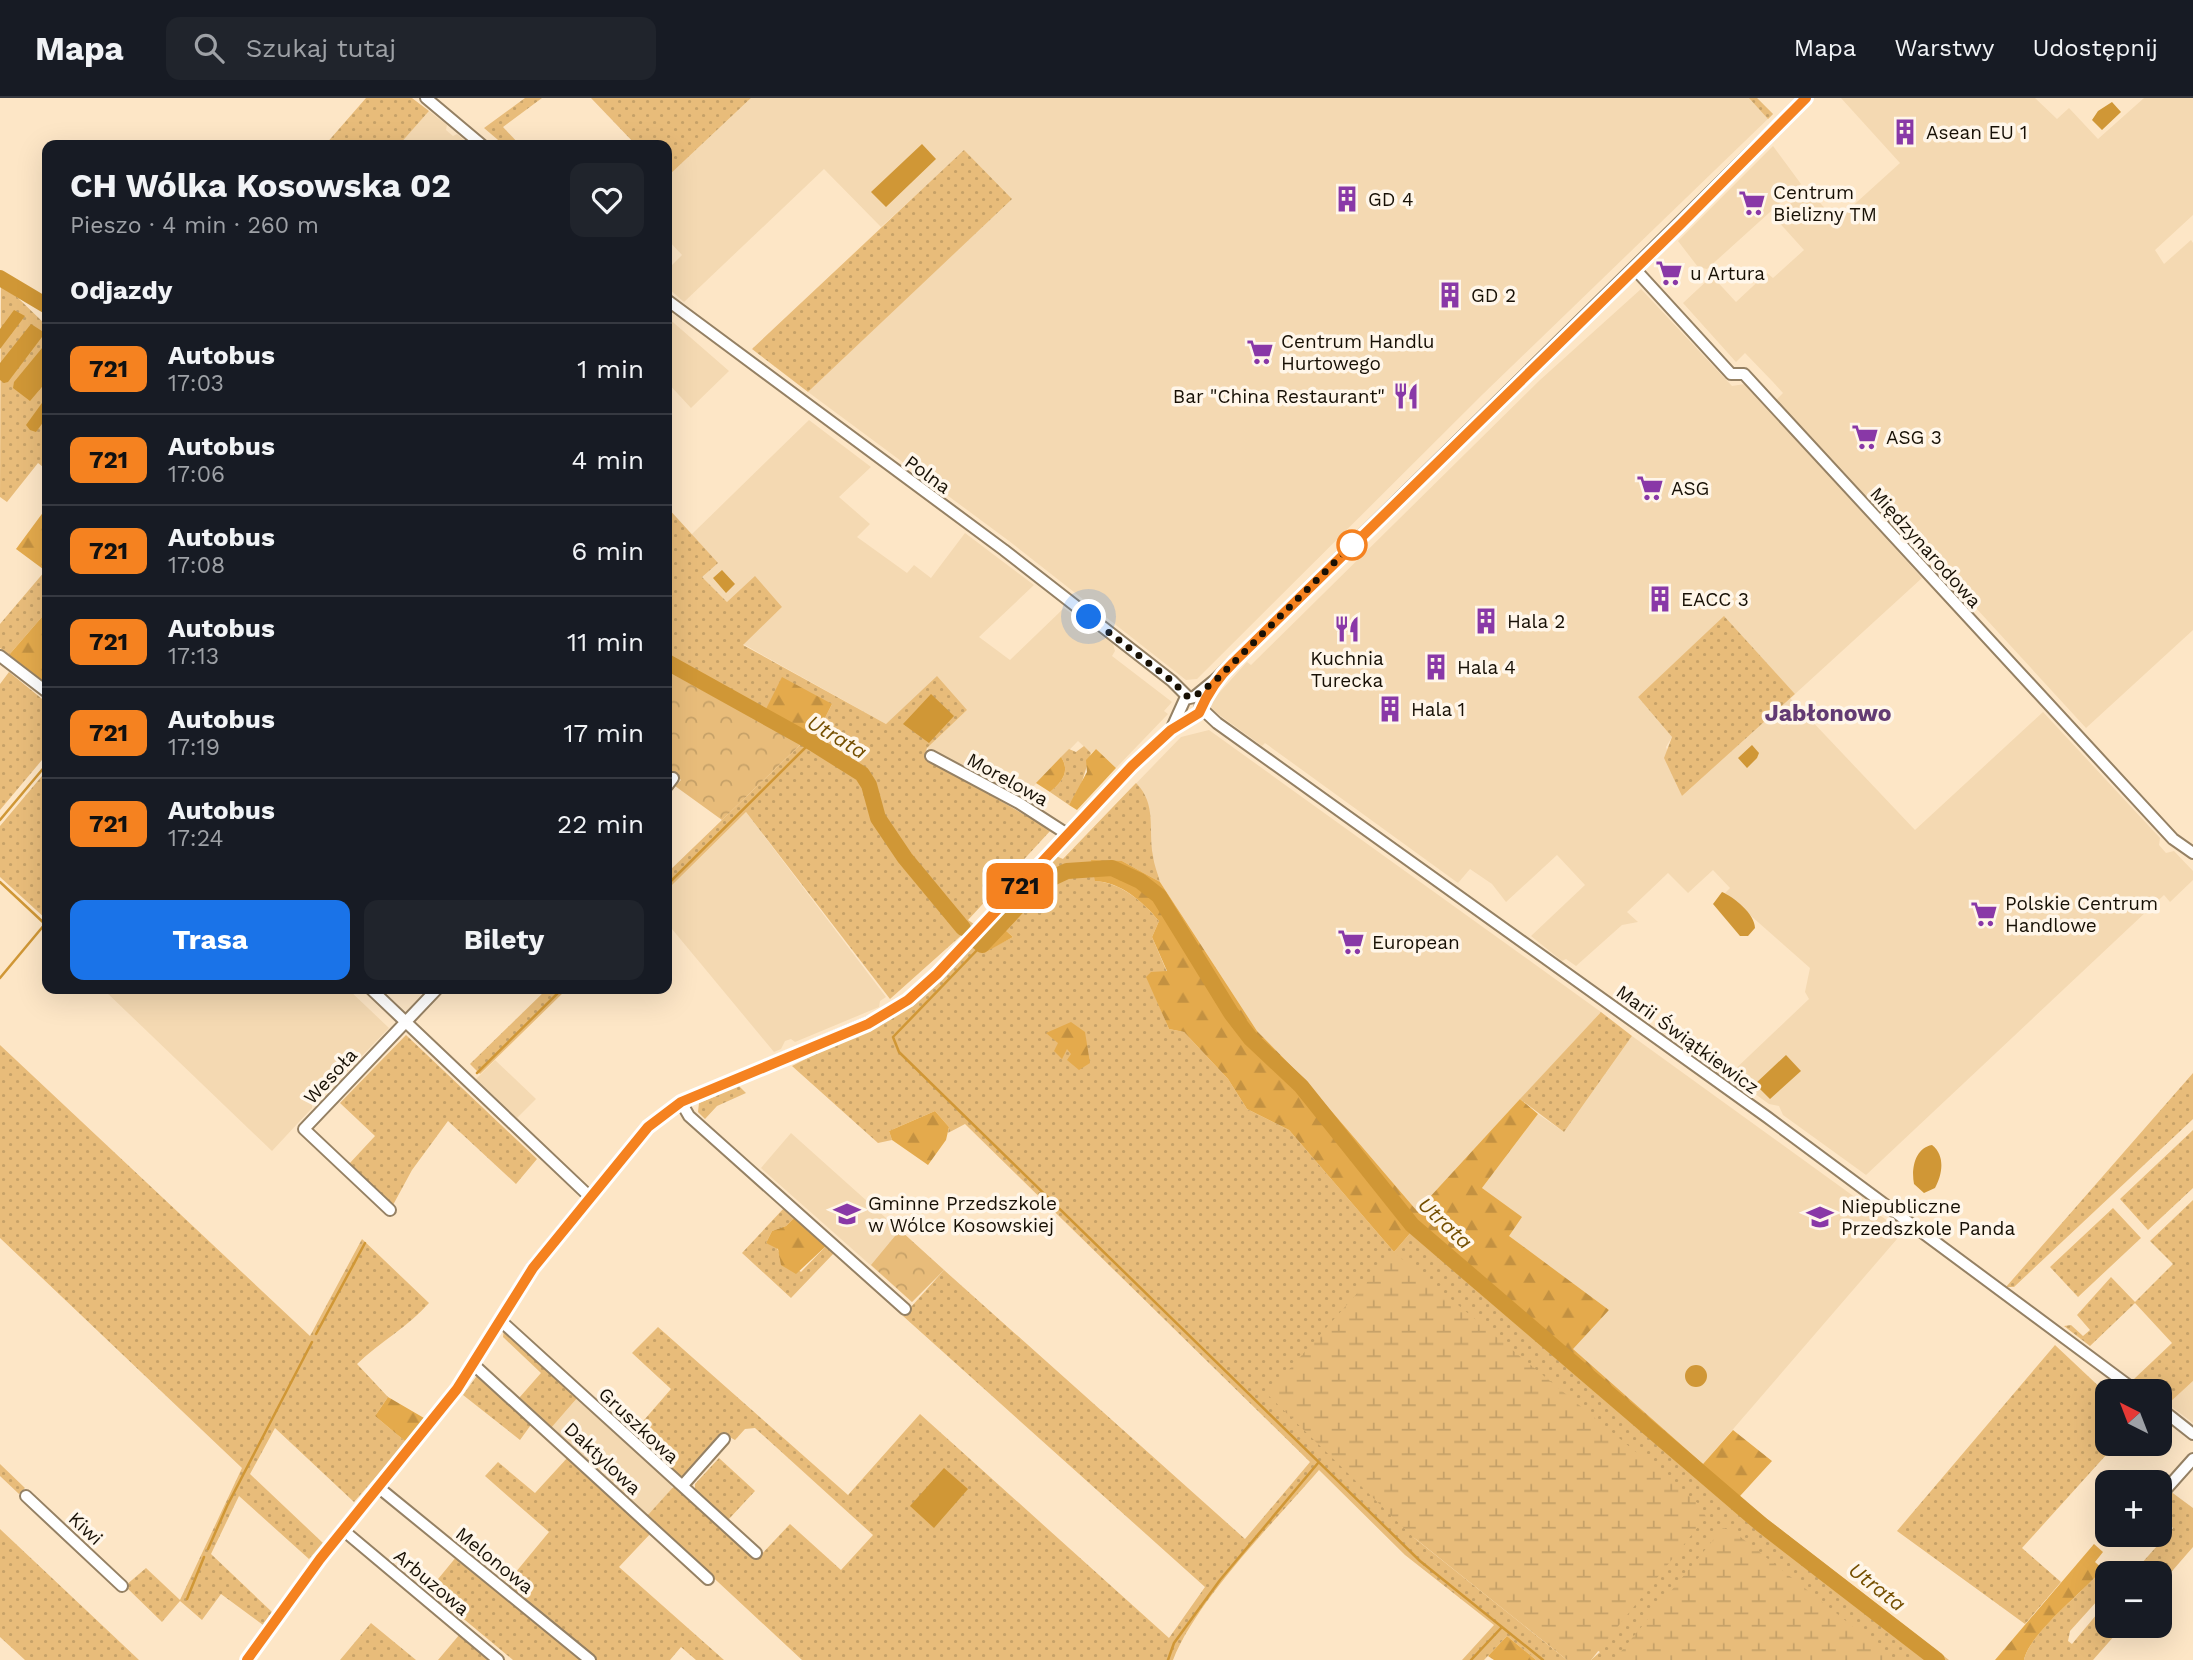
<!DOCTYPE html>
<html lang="pl">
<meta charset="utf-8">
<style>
:root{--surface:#171b24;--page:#20242c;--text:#f1f3f6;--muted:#9ea1a6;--line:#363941;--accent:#1a73e8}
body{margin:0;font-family:"Work Sans",sans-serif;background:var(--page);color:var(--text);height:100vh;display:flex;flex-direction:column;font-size:26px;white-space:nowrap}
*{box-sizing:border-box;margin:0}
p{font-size:23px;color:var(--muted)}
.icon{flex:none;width:38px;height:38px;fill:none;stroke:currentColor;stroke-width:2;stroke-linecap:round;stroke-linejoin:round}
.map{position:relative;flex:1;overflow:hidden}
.panel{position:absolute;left:42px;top:42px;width:630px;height:854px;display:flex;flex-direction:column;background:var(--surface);border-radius:14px;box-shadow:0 7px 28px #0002}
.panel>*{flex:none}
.badge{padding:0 14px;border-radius:10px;font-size:24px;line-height:46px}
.needle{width:46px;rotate:318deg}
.tools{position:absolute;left:2095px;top:1281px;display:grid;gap:14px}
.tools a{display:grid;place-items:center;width:77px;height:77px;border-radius:14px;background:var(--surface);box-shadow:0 7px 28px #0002;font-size:35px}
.you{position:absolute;width:35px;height:35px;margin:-18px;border:5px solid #fff;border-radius:50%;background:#1a73e8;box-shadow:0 0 0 10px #1a73e833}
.map>.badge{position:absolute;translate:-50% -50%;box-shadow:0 0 0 4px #fff}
h2{padding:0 28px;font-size:26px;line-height:63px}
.round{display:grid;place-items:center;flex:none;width:74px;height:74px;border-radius:14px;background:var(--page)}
.head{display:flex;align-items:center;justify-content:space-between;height:119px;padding:0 28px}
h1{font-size:33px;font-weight:700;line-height:52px}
.action{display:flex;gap:14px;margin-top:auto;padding:14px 28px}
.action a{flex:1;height:80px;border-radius:14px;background:var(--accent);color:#fff;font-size:28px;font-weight:700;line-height:80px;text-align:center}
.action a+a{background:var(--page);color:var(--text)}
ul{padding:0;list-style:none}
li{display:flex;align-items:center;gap:21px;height:91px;padding:0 28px;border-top:2px solid var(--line)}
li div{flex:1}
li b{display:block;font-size:26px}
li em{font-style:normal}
li .badge{min-width:77px;font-weight:700;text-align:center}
header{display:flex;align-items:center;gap:42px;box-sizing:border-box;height:98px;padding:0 35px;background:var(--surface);border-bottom:2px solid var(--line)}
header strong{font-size:33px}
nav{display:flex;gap:38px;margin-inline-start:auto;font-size:24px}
.search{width:490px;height:63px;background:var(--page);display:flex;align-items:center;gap:18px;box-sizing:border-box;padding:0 24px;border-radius:14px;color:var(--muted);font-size:26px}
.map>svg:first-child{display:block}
</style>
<header>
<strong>Mapa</strong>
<div class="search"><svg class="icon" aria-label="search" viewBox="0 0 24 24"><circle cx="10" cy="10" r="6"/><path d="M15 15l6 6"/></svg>Szukaj tutaj</div>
<nav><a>Mapa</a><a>Warstwy</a><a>Udostępnij</a></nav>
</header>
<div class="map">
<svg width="2193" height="1562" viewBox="0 0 2193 1562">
<defs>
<pattern id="grass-dots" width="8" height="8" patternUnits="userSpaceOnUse" patternTransform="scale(1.75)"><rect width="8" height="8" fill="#e8bc7a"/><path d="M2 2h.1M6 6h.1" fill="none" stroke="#c6a168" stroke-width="1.8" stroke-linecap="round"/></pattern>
<pattern id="forest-firs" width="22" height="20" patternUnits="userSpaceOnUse" patternTransform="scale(1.75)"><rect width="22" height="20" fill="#e4aa4c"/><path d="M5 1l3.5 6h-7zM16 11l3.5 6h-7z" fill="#c39141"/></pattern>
<pattern id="wetland-marsh" width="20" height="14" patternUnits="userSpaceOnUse" patternTransform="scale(1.75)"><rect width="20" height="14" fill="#e8bc7a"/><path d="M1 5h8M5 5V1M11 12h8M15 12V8" fill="none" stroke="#c6a168"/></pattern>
<pattern id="park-crowns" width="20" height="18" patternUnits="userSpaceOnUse" patternTransform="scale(1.75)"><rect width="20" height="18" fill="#e8bc7a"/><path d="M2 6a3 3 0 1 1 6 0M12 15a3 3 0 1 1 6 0" fill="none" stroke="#c6a168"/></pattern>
</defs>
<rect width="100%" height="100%" fill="#fde6c6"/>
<!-- built -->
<path fill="#f4d9b2" d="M751,0H1757L1773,16L1483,296L1197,581L1186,582L1009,443L808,294L1011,101L964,53L881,129L824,71L684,204L667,189V172L682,157L667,141V79Z
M1841,0H2035L2057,21L2069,10L2098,41L2144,0H2193V117L2155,152L2164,166L2191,142L2193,145V532L2086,630L1964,497L1956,503L1773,305L1783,295L1773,284L1745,255L1736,264L1683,205L1712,178L1736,204L1767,175L1773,180L1804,152L1775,120L1807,90L1836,123L1900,65Z
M429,13L447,27L446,32L453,38L457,36L470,47H399Z
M1773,48L1801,86L1707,171L1698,169L1678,143Z
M1641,191L1732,288L1745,286L1922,480L1795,596L1724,519L1638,599L1672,639L1666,649L1682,698L1790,600L1915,732L2043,614L2160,740L2159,747L2166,755L2174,753L2193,773V782L2170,804L2164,797L1866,1077L1783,1017L1779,1008L1769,1006L1729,977L1809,901L1805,894L1810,870L1725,795L1730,790L1713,772L1688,795L1668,775L1627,814L1638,824L1622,827L1576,868L1566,861L1562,863L1531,838L1585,787L1557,757L1506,804L1492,786L1470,771L1458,785L1265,645L1262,648L1211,611L1210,605L1247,564L1251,567L1540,282Z
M667,219L729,273L691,310L667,284Z
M809,322L871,369L839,399L870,426L857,439L907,475L914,467L931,480L965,435L1034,487L979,539L1010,562L1064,510L1113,546L1115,553L1112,558L1172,604L1164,613L1168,616L1116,670L1096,651L1091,655L1078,643L1020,702L927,650L967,612L892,621L886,626L743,546L782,509L727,504L702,479L692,436Z
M1209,632L1601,914L1417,1113L1304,981L1257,933L1160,784L1063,761L1181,639Z
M746,714L886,899L880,903L879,909L795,944L791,941L785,943L781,951L774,954L667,825V792Z
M103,891H348L389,930L329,992L320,994L312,1002V1010L272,1053Z
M1632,938L1903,1134L1703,1366L1572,1251L1609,1212L1508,1138L1482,1090L1538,1016L1564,1034Z
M495,962L536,1001L517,1020L476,981Z
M791,1035L944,1172L912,1204L761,1070Z
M2193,1283V1325L2168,1306Z
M578,1299L671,1385L672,1391L647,1418L551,1330Z"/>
<!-- grass -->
<path fill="url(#grass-dots)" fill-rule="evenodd" d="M366,0H412L429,13L399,47H325Z
M525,0H542L503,29L520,47H504L484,30Z
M591,0H751L667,79V47H636Z
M1749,0H1757L1773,16L1768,21Z
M964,52L1012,101L808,294L752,251Z
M1,189L17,199L47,228V372L38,365L7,404L0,399Z
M667,409L718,465L702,479L727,504L755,478L782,509L743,547L886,626L937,578L967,612L927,650L924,659L1051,732L968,822L974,826L890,901L746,714L667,792V775L801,646L667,573ZM832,606L816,638L788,624Z
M45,473L47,513L9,557L0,550V526Z
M1724,518L1795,596L1682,698L1664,660L1672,639L1638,599Z
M9,574L47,605V656L0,712V586Z
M1084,648L1091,655L1080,690L1069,707L1050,694C1061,685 1071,674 1061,659L1069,651L1076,654Z
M47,672V822L0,779V728Z
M1136,685C1157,706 1148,731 1153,758C1154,767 1158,776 1160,784L1122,763L1095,783C1122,785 1143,804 1159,823L1152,839L1167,874H1151L1155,898L1169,931L1184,934L1228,981L1247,1011L1289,1032L1394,1154L1412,1133L1730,1408L1739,1399L1949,1562H1591L1600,1554L1413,1439L1567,1562H1536L1507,1538L1484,1562H1462L1494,1527L1405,1457L1319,1372C1275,1423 1197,1501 1173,1562H802L647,1418L676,1386L757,1461L790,1426L841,1472L873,1437L755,1330L745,1331L735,1342L724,1336L683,1379L677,1380L631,1337L671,1291L632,1255L658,1229L848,1397L920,1316L1169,1540L1205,1489L903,1218L944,1172L1245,1441L1310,1364L965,1026L948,1035L949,1029L935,1013L889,1033L892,1042L878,1045L792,968L910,908L935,887L973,845L984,854L1013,839L994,822L1056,758L1063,761Z
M547,891H567L480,976L470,966L472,964Z
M1601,914L1632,938L1564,1034L1520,1001Z
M406,937L537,1061L516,1086L448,1023L412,1072L393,1107L349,1066L375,1038L340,1005Z
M0,947L310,1238L362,1141L429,1205C408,1229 380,1244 357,1266L388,1299L375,1318L406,1344L354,1404L275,1330L250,1376L323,1445L309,1461L239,1398L211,1456L272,1514L263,1527L221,1496L202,1522L180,1503L162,1524L125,1488L146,1470L180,1502L242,1370L0,1140Z
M2193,975V1021L2014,1189H2006Z
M736,985L746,995L717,1008L705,1021L698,1014L699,1005L716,998L715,994Z
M2193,1032V1090L2148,1132L2120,1101Z
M2193,1102V1283L2168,1306L2160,1300V1293H2151L2134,1281L2172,1245L2135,1205L2090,1248L2064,1228L2071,1227L2083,1238L2090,1232L2077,1217L2111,1179L2135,1204L2173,1166L2150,1143Z
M784,1110L794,1120L786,1128L772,1133L766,1145L776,1148L780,1157L801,1174L826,1148L834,1155L791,1200L742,1155Z
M2113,1110L2141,1140L2078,1199L2050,1169Z
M504,1231L578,1299L551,1330L519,1300L541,1275L503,1239Z
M2055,1247L2107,1296V1346H2116L2022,1450L2061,1484L2025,1526L1897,1433Z
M476,1279H483L533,1324L520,1342L463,1297Z
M569,1358L652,1434L619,1469L724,1562H696L681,1549L670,1562H596L505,1487L549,1434L485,1378L498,1364L535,1395Z
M719,1360L755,1393L728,1422L695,1393V1386Z
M0,1366L25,1390L19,1396L0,1378Z
M2170,1393L2193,1410V1449L2160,1487V1475H2133L2173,1430L2160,1418V1404Z
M0,1431L139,1562H25L0,1539Z
M457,1458L583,1562H513L429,1492Z
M2103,1471L2107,1475V1492L2070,1533L2068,1543L2072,1546L2107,1504V1528H2123L2093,1562H2024C2029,1536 2083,1494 2103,1471Z
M371,1525L416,1562H340Z
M460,1536L492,1562H438Z"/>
<!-- forest -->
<path fill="url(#forest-firs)" d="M47,409V474L16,451Z
M47,513V586L9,557Z
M782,579L832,606L816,638L764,615Z
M1096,651L1116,670L1077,712L1069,707L1087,674L1086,662Z
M1061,659C1071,674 1061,685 1050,694L1036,685Z
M1091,762L1122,763L1160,784L1257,933L1304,981L1417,1113L1520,1001L1538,1016L1482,1090L1522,1119L1509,1138L1609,1212L1573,1251L1703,1366L1733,1332L1772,1363L1730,1409L1412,1133L1394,1154L1289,1032L1247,1011L1228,981L1184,934L1169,931L1146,879L1151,874L1167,873L1152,839L1159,823C1143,804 1121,784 1095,783Z
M994,822L1013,839L984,855L973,845Z
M1071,924L1085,934L1090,965L1079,972L1067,962L1071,956L1067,951L1062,961L1054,953L1058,945L1046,935Z
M935,1013L949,1029L946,1042L928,1067L892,1042L889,1033Z
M794,1120L826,1148L796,1176L781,1167L778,1151L766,1145L772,1133L786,1128Z
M388,1299L424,1320L406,1344L375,1318Z
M2094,1446L2103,1454L2095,1464L2103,1471C2084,1493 2029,1536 2024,1562H1995Z
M1507,1538L1536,1562H1494L1488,1558Z"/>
<!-- wetland -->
<path fill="url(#wetland-marsh)" d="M1394,1154L1700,1407L1706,1419L1591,1562H1567L1412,1438L1267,1296Z
M1723,1430L1733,1433L1895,1562H1614Z"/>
<!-- park -->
<path fill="url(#park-crowns)" d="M667,573L801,646L722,722L675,688L681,682L667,669Z
M900,1132L944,1172L912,1204L871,1167Z"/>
<!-- water -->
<path fill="#d09736" d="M2112,4L2121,14L2102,32L2092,22L2098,13Z
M922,46L936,61L886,109L871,94Z
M14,212L25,218L0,251V231Z
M31,226L45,235L8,284L4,285L0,282V265Z
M47,244V283L30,303L13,290L14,284Z
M47,298V319L36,334L30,332L26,327Z
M722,472L735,486L726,495L713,480Z
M931,596L954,618L929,645L903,626Z
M1752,647L1759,655L1757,660L1747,670L1738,660Z
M1722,794C1734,799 1755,816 1755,830L1748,838H1740L1713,806Z
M1786,957L1801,973L1770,1001L1755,986Z
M1932,1047C1946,1058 1942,1077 1935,1090L1924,1095L1914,1086C1911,1071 1915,1050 1932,1047Z
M1685 1278a11 11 0 1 1 22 0a11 11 0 1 1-22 0Z
M944,1370L968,1391L934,1430L910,1408Z"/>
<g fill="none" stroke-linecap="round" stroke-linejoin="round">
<!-- stream -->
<path stroke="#d09736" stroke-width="2.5" d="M0,722L47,666
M0,784L45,826L0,880
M667,787L811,644
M982,847L893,939L899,954L1420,1463L1543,1562
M477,975L562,891
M316,1236L365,1145
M208,1451L227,1408L312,1244
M187,1501L204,1459
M1168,1562L1174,1545L1220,1482L1318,1365
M1471,1562L1502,1529"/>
<!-- river -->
<path stroke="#d09736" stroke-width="16" d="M0,180L47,208
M667,564L811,644L862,676L869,687L878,720L905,760L963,830
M977,843L982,847L1024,802L1050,781L1067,773L1112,770L1140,783L1159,798L1231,915L1251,941L1301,988L1412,1127L1762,1427L1937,1562"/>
<!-- minor casing -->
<g stroke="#958164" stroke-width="14">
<path id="minor" d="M426,0L482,47
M1634,170L1731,276H1744L2173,741L2193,755
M667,202L1004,452L1172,583L1188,599
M0,558L47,594
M1201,610L1217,625L1767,1019L2136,1293
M1171,632L1185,601L1194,599L1216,581L1806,0
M931,658L1019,705L1067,736
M667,688L673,680
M371,891L589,1098
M681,1004L689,1018L905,1211
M390,1112L304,1031L437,891
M501,1223L756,1455
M474,1267L708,1481
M2160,1310L2193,1336
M683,1387L724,1341
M378,1389L590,1562
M26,1398L122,1488
M2160,1398L2193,1361
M2160,1424L2163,1428
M343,1432L498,1562
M247,1562L320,1460L457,1291L533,1169L648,1029L681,1004L878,921L908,902L937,876L1132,668L1171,632L1199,615L1201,606L1216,581"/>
</g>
<!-- minor -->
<use href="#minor" stroke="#fff" stroke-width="10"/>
</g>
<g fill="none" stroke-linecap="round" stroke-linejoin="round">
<!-- line casing -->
<g stroke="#fff" stroke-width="16">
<path id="line" d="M247,1562L320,1461L457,1291L533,1170L648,1029L681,1004L868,926L908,902L937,876L1132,668L1171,632L1199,615C1207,596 1217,580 1233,565L1681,126L1806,0"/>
</g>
<!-- line -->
<use href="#line" stroke="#f58220" stroke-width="10"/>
<!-- walk -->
<path stroke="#171005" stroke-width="7" stroke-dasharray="0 12.6" d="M1089,519L1172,583L1188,599H1194L1216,582L1352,447"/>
</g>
<!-- icons -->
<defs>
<g id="building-bare" transform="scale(2.1)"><path d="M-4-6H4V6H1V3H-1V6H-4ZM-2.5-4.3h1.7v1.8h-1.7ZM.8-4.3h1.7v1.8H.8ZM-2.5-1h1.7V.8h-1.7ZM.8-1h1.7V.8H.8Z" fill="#8938a7" stroke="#fff6e9" stroke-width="2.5" paint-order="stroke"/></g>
<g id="supermarket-bare" transform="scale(2.1)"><path d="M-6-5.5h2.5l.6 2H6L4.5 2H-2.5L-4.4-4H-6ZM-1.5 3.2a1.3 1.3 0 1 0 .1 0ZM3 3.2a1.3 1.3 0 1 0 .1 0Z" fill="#8938a7" stroke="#fff6e9" stroke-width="2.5" paint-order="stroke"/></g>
<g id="restaurant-bare" transform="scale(2.1)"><path d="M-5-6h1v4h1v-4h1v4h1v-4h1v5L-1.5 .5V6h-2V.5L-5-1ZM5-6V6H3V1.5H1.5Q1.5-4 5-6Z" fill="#8938a7" stroke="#fff6e9" stroke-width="2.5" paint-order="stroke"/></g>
<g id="school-bare" transform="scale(2.1)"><path d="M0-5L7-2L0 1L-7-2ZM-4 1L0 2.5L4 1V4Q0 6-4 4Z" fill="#8938a7" stroke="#fff6e9" stroke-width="2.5" paint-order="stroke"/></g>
</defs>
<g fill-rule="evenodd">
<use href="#building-bare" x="1905" y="34"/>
<use href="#building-bare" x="1347" y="101"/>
<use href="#supermarket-bare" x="1752" y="105"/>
<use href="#supermarket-bare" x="1669" y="175"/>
<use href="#building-bare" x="1450" y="197"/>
<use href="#supermarket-bare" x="1260" y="254"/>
<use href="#restaurant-bare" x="1406" y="298"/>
<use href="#supermarket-bare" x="1865" y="339"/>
<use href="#supermarket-bare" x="1650" y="390"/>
<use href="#building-bare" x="1660" y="501"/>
<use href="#building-bare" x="1486" y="523"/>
<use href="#restaurant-bare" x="1347" y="531"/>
<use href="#building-bare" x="1436" y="569"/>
<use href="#building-bare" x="1390" y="611"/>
<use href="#supermarket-bare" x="1984" y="816"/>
<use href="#supermarket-bare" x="1351" y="844"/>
<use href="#school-bare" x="847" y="1116"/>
<use href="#school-bare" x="1820" y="1119"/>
</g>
<!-- markers -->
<circle fill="#fff" stroke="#f58220" stroke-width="3.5" cx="1352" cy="447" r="14"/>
<g text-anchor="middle" stroke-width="7" stroke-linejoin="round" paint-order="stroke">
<!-- poi labels -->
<g font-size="19" fill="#171005" stroke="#fff6e9" text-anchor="start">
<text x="1926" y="41">Asean EU 1</text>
<text x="1773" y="101">Centrum<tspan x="1773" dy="22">Bielizny TM</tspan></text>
<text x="1368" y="108">GD 4</text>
<text x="1690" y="182">u Artura</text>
<text x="1471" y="204">GD 2</text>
<text x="1281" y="250">Centrum Handlu<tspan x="1281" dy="22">Hurtowego</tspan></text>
<text x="1385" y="305" text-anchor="end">Bar "China Restaurant"</text>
<text x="1886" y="346">ASG 3</text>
<text x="1671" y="397">ASG</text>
<text x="1681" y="508">EACC 3</text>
<text x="1507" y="530">Hala 2</text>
<text x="1347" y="567" text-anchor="middle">Kuchnia<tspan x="1347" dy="22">Turecka</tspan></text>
<text x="1457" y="576">Hala 4</text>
<text x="1411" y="618">Hala 1</text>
<text x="2005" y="812">Polskie Centrum<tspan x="2005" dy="22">Handlowe</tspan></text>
<text x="1372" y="851">European</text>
<text x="868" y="1112">Gminne Przedszkole<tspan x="868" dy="22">w Wólce Kosowskiej</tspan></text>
<text x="1841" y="1115">Niepubliczne<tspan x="1841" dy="22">Przedszkole Panda</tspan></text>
</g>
<!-- street labels -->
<g font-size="19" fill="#171005" stroke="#fff6e9">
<text transform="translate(928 376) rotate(36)" y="7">Polna</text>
<text transform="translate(1926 449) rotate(48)" y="7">Międzynarodowa</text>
<text transform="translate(1008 681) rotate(29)" y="7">Morelowa</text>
<text transform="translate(1688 941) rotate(36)" y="7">Marii Świątkiewicz</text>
<text transform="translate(330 978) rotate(-47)" y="7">Wesoła</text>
<text transform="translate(639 1327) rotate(43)" y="7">Gruszkowa</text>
<text transform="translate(603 1360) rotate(43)" y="7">Daktylowa</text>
<text transform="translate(86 1430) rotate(43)" y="7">Kiwi</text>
<text transform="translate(495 1462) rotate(39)" y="7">Melonowa</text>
<text transform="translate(432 1484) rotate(40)" y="7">Arbuzowa</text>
</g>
<!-- water labels -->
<g font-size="21" font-style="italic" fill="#754f01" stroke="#fff6e9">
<text transform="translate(837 639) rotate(31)" y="7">Utrata</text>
<text transform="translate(1445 1125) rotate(43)" y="7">Utrata</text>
<text transform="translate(1877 1489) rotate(38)" y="7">Utrata</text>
</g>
<!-- quarter labels -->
<g font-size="23" font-weight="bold" fill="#633b73" stroke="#fff6e9">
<text x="1828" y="623">Jabłonowo</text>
</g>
</g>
</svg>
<div class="tools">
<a><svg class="needle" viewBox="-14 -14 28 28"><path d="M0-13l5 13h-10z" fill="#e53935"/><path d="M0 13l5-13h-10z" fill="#9ea1a6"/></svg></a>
<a>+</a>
<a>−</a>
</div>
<div class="you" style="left:1089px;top:519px"></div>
<b class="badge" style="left:1020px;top:788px;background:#f58220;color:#111">721</b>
<section class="panel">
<div class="head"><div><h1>CH Wólka Kosowska 02</h1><p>Pieszo · 4 min · 260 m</p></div><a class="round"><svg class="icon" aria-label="heart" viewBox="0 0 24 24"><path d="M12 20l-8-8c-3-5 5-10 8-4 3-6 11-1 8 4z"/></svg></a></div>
<h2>Odjazdy</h2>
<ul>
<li><span class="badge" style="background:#f58220;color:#111">721</span><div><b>Autobus</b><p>17:03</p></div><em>1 min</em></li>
<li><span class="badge" style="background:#f58220;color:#111">721</span><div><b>Autobus</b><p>17:06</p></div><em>4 min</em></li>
<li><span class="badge" style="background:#f58220;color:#111">721</span><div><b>Autobus</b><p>17:08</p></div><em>6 min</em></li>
<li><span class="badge" style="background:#f58220;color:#111">721</span><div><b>Autobus</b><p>17:13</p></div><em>11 min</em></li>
<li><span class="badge" style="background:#f58220;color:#111">721</span><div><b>Autobus</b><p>17:19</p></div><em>17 min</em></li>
<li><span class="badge" style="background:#f58220;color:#111">721</span><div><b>Autobus</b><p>17:24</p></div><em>22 min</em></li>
</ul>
<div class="action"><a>Trasa</a><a>Bilety</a></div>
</section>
</div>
